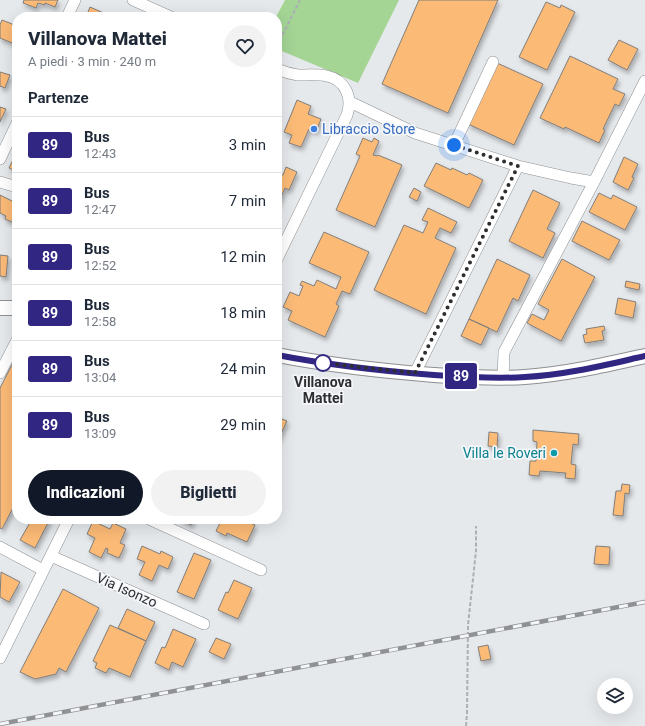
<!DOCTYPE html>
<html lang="it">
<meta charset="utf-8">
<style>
:root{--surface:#fff;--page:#f2f2f3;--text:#1f2937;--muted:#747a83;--line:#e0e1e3;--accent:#111827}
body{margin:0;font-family:Roboto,sans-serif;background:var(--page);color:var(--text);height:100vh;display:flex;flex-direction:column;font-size:15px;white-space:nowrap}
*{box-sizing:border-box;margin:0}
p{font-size:13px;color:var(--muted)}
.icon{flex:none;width:22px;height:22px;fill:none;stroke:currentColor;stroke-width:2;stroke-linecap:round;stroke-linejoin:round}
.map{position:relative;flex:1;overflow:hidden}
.details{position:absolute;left:12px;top:12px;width:270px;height:512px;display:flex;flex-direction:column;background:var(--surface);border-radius:16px;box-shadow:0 4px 16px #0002}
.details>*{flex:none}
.badge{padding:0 8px;border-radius:3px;font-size:14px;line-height:26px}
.fabs{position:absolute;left:597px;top:678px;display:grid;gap:8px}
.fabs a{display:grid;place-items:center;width:36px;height:36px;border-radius:50%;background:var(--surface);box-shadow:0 4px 16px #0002;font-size:20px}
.you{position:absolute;width:20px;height:20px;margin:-10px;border:3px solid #fff;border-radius:50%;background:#1a73e8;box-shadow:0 0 0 6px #1a73e833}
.map>.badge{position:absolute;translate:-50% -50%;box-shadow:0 0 0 2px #fff}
h2{padding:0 16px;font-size:15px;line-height:36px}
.round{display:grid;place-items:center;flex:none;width:42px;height:42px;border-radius:21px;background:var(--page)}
.overview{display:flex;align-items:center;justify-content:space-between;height:68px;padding:0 16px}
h1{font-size:19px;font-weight:800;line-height:30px}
.button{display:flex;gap:8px;margin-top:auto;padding:8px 16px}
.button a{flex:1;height:46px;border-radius:24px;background:var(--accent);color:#fff;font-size:16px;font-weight:800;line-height:46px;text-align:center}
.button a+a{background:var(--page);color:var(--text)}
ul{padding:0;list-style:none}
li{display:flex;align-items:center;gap:12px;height:56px;padding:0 16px;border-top:1px solid var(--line)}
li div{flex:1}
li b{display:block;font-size:15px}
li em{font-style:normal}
li .badge{min-width:44px;font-weight:700;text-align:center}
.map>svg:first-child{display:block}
</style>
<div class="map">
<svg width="645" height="726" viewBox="0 0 645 726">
<defs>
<filter id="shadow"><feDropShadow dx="2" dy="3.5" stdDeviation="2" flood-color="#0004"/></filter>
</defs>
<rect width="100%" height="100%" fill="#e6e9ec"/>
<!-- green -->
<path fill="#a4d595" d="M285,0H399L358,83L277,49L276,17Z"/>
<!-- building -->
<path fill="#fbba76" stroke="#817e7b" filter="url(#shadow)" d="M24,0H58L55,7L45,3V5L38,3L36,8L23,3Z
M419,0H498L448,113L382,84Z
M546,2L560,8L561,5L575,12L547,70L519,57Z
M90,7L108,15L107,17H86Z
M2,20L17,26V45L0,38V25Z
M619,40L638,49L627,70L608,60Z
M570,56L618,79L613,89L625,94L619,106L615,104L603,129L605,130L599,143L565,127L564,129L540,118Z
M497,63L543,84L514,145L468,124Z
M0,72L10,75L5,88L0,86Z
M297,100L311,106L308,114L321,119L316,132L309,129L301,147L289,143L292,135L284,132Z
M0,107L6,109L0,122Z
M363,138L372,142L374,138L379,141L373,155L377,156L378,155L402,165L375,227L336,210L360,156L356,154Z
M17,151V172L9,168Z
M624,157L638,164L632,177L634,178L628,190L613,182Z
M436,163L451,170L452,168L467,175L469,173L483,180L469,208L424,186Z
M286,167L297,172L289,190L285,188L277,206V173L283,175Z
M414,188L421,192L417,201L409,197Z
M533,190L560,203L547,229L555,233L543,258L509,241Z
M599,193L611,199L613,195L637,207L625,230L589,212Z
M0,195L12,201L14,197L17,198V224L5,219L6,216L0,213Z
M428,208L457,222L451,233L440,228L435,238L456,248L426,314L374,290L404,225L423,233L428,222L422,220Z
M582,221L620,240L609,260L572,241Z
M324,232L369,252L350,294L342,291L336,304L339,306L325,337L288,320L292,311L283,307L290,292L299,296L303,286L300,285L302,281L314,286L317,280L336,289L341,277L309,263Z
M0,255L8,256L6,277L0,276Z
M497,259L530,275L518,301L513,298L497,332L469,319Z
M562,259L595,277L561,341L527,323L532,314L544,320L549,310L538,304Z
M626,281L640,284L639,290L625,287Z
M618,298L636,302L633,318L615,314Z
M469,319L489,328L481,345L461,336Z
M604,326L605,330L602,331L604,340L585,343L583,335L587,334L586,329Z
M17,355V500L2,529L0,528V388Z
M277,417L287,421L277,442Z
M533,430L579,434L578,445L573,444L571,464L576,465L575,479L565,478L566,473L540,471L539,476L529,475L530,461H536L537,442L533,441Z
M489,432L498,433L497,447L488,446Z
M622,484L630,485L629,494L625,493L623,516L613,515L616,491H621Z
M32,519H50L35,548L20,540Z
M178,519H194L191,525Z
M222,519H242L255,525L247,542L227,533L226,536L216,531Z
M93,521L110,529L113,523L126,529L120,543L125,545L119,558L107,553L108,549L106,548L101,558L89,552L95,538L87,534Z
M142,546L160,554L161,551L173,557L168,569L159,565L152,581L139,575L145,562L137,559Z
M596,546L610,547L609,565L594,564Z
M194,553L211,560L194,599L177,592Z
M1,572L20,582L9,602L0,597Z
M234,580L252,588L238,619L218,610L226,592L228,593Z
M63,589L99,608L66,672L59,668L56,674L35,679L20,672Z
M127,609L155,622L146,641L118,628Z
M110,625L146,641L130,677L109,668L106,673L95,668L97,663L93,661Z
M173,629L196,639L183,667L172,662L169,670L155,663L162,647L165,648Z
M216,638L231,644L224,659L209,652Z
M488,645L491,659L481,661L478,647Z"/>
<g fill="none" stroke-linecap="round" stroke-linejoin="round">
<!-- minor casing -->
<g stroke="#8e9093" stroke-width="12">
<path id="minor" d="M133,0L171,17
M67,17L75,0
M277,69C284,72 291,74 298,75C307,75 318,74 327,76C345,80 353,97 347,115L277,259
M350,102L415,133L518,166L571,178L594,182L645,81
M454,145L493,62
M0,159L17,123
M0,182L17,187
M0,373L17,340
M415,373L518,166
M503,378L504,352L594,182
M149,519L261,570
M0,547L43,570
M51,556L204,624
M0,658L69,519"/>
</g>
<!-- major casing -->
<g stroke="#8e9093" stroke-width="16">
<path id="major" d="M0,308H17
M277,355C329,365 381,371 434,375C464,377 495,379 525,377C566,374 605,365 645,356"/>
</g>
<!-- path -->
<path stroke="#adafb2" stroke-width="2" stroke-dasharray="4 2" stroke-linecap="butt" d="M277,46L300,0
M466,726L467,714L468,625L476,551V526"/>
<!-- minor -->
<use href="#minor" stroke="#fff" stroke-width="11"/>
<!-- major -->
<use href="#major" stroke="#fff" stroke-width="14"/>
<!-- rail casing -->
<g stroke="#8f9193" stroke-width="4.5">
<path id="rail" d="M0,724L645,602"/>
</g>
<!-- rail -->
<use href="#rail" stroke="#f4f6fa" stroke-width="3" stroke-dasharray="9" stroke-linecap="butt"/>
</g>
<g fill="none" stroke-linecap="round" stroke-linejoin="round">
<!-- line casing -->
<g stroke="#fff" stroke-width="9">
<path id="line" d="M277,355C329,365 381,371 434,375C464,377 495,379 525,377C566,375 605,365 645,356"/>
</g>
<!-- line -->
<use href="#line" stroke="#312783" stroke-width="6"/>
<!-- walk -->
<path stroke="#2d2e2f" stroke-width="4" stroke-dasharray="0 7.2" d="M323,363L415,373L518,166L454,145"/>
</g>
<!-- markers -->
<circle fill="#3f7fe0" stroke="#f4f6fa" stroke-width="1.5" cx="314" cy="129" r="4"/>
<circle fill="#fff" stroke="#312783" stroke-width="2" cx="323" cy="363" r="8"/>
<circle fill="#0f9aa8" stroke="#f4f6fa" stroke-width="1.5" cx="554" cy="453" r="4"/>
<g text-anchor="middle" stroke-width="3.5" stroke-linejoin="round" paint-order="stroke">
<!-- shop labels -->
<g font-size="14" fill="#366cbe" stroke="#f4f6fa" text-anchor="start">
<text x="322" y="134">Libraccio Store</text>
</g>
<!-- stop labels -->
<g font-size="14" font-weight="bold" fill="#2d2e2f" stroke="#f4f6fa">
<text x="323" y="387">Villanova<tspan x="323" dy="16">Mattei</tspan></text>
</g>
<!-- culture labels -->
<g font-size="14" fill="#0d838f" stroke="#f4f6fa" text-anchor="end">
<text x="546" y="458">Villa le Roveri</text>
</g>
<!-- street labels -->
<g font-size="14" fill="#2d2e2f" stroke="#f4f6fa">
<text transform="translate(127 590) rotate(24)" y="5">Via Isonzo</text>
</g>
</g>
</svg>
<div class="fabs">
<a><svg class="icon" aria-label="layers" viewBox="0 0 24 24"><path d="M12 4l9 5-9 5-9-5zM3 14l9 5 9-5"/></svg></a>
</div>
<div class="you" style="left:454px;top:145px"></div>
<b class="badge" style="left:461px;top:376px;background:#312783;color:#fff">89</b>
<section class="details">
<div class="overview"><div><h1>Villanova Mattei</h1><p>A piedi · 3 min · 240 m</p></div><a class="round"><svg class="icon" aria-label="heart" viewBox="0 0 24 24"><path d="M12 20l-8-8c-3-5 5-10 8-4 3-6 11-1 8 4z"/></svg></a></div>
<h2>Partenze</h2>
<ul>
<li><span class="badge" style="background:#312783;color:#fff">89</span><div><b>Bus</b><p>12:43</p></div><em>3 min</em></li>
<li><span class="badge" style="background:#312783;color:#fff">89</span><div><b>Bus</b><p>12:47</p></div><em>7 min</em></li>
<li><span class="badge" style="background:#312783;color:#fff">89</span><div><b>Bus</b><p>12:52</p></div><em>12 min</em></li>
<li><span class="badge" style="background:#312783;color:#fff">89</span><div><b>Bus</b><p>12:58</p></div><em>18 min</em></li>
<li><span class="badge" style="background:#312783;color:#fff">89</span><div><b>Bus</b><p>13:04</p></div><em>24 min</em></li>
<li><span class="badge" style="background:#312783;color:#fff">89</span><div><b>Bus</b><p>13:09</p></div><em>29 min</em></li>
</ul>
<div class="button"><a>Indicazioni</a><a>Biglietti</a></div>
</section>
</div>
